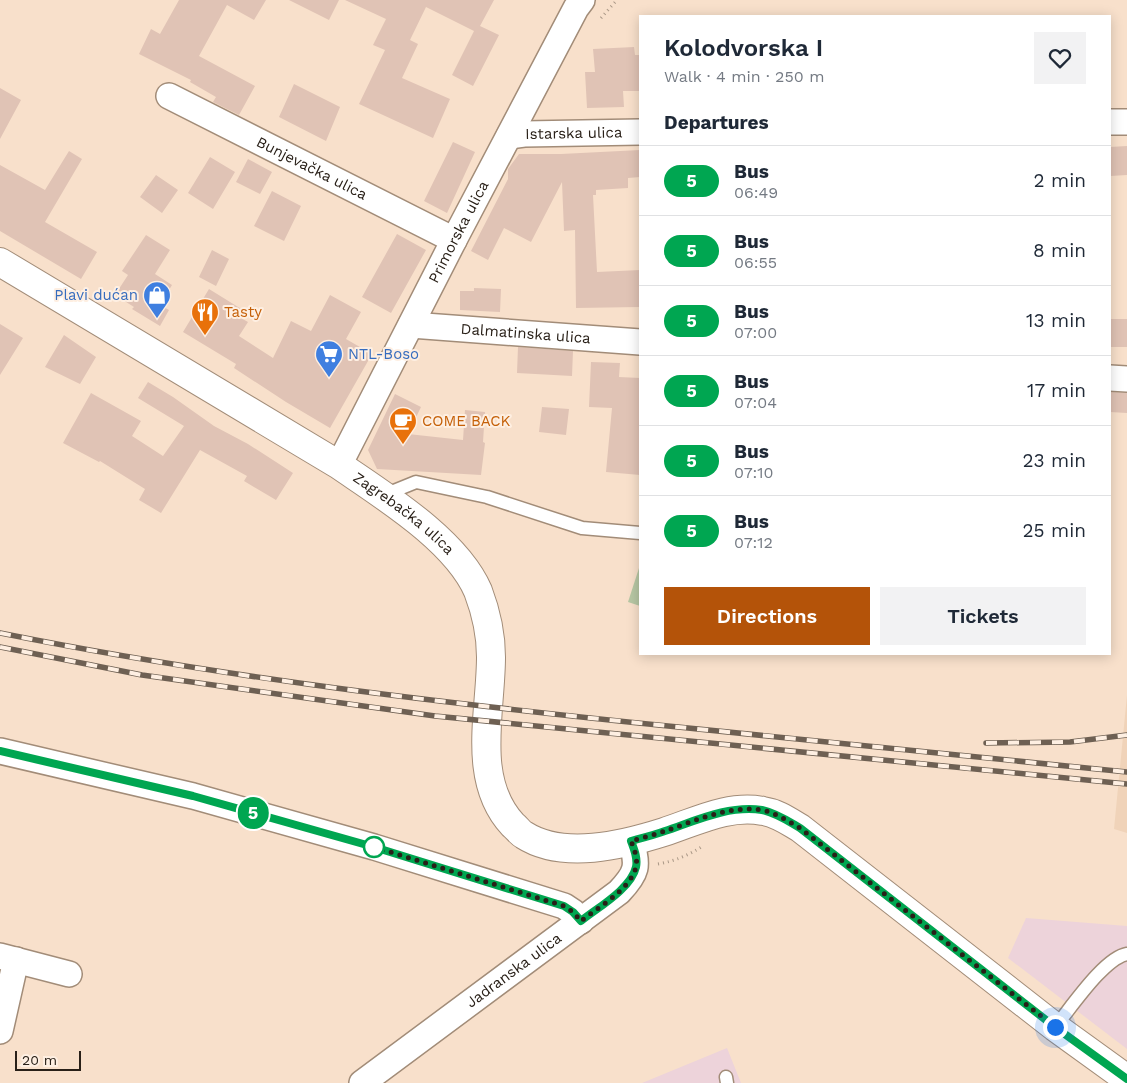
<!DOCTYPE html>
<meta charset="utf-8">
<style>
:root{--surface:#fff;--page:#f2f2f3;--text:#1f2937;--muted:#747a83;--line:#e0e1e3;--accent:#b45309}
body{margin:0;font-family:"Work Sans",sans-serif;background:var(--page);color:var(--text);height:100vh;display:flex;flex-direction:column;font-size:19px;white-space:nowrap}
*{box-sizing:border-box;margin:0}
p{font-size:16px;color:var(--muted)}
.icon{flex:none;width:28px;height:28px;fill:none;stroke:currentColor;stroke-width:2;stroke-linecap:round;stroke-linejoin:round}
.map{position:relative;flex:1;overflow:hidden}
.details{position:absolute;left:639px;top:15px;width:472px;height:640px;display:flex;flex-direction:column;background:var(--surface);border-radius:0px;box-shadow:0 2px 12px #0003}
.details>*{flex:none}
.badge{padding:0 10px;border-radius:16px;font-size:18px;line-height:32px}
.scale{position:absolute;left:15px;bottom:12px;width:66px;box-sizing:border-box;padding-left:5px;border:2px solid #292018;border-top:0;font-size:14px;line-height:18px;white-space:nowrap;color:#292018;-webkit-text-stroke:4px #feefe2;paint-order:stroke}
.you{position:absolute;width:25px;height:25px;margin:-12px;border:4px solid #fff;border-radius:50%;background:#1a73e8;box-shadow:0 0 0 8px #1a73e833}
.map>.badge{position:absolute;translate:-50% -50%;box-shadow:0 0 0 2px #fff}
h2{padding:0 25px;font-size:19px;line-height:45px}
.round{display:grid;place-items:center;flex:none;width:52px;height:52px;border-radius:0px;background:var(--page)}
.overview{display:flex;align-items:center;justify-content:space-between;height:85px;padding:0 25px}
h1{font-size:24px;font-weight:600;line-height:38px}
.button{display:flex;gap:10px;margin-top:auto;padding:10px 25px}
.button a{flex:1;height:58px;border-radius:0px;background:var(--accent);color:#fff;font-size:20px;font-weight:600;line-height:58px;text-align:center}
.button a+a{background:var(--page);color:var(--text)}
ul{padding:0;list-style:none}
li{display:flex;align-items:center;gap:15px;height:70px;padding:0 25px;border-top:1px solid var(--line)}
li div{flex:1}
li b{display:block;font-size:19px}
li em{font-style:normal}
li .badge{min-width:55px;font-weight:700;text-align:center}
.map>svg:first-child{display:block}
</style>
<div class="map">
<svg width="1127" height="1083" viewBox="0 0 1127 1083">
<rect width="100%" height="100%" fill="#f8e0cb"/>
<!-- commercial -->
<path fill="#edd3da" d="M1026,918L1127,926V1049L1008,958Z
M727,1048L741,1083H642Z"/>
<!-- built -->
<path fill="#f0d3b9" d="M1127,695V833L1114,829Z"/>
<!-- green -->
<path fill="#b7c7a4" d="M640,565V606L628,602Z"/>
<!-- building -->
<path fill="#e0c3b5" d="M179,0H266L254,20L227,5L199,56L255,86L239,115L213,102L216,97L190,82L191,80L139,54L151,29L160,34Z
M289,0H339L329,20Z
M345,0H494L480,26L499,35L473,86L452,75L474,31L426,7L410,40L418,44L402,78L450,99L433,138L359,104L385,50L373,45L386,19Z
M634,47L635,55H640V91H623L624,107L587,108L585,72H595L593,49Z
M294,84L340,107L326,141L279,117Z
M0,88L21,100L0,139Z
M453,142L475,152L447,213L424,201Z
M1127,146V175L1110,176V147Z
M640,150V177L628,178V188L596,190V195H593L597,272L640,270V307L576,308L575,230L564,231L562,182L531,242L504,228L488,260L471,251L508,179V169L519,154H561Z
M69,151L82,159L45,222L97,252L81,279L0,231V165L45,190Z
M210,157L235,172L213,209L188,193Z
M248,159L272,172L260,194L236,182Z
M156,175L178,190L162,213L140,197Z
M272,191L301,206L284,241L254,226Z
M397,234L426,250L391,313L362,297Z
M146,235L170,250L155,274L172,285L160,305L169,310L160,326L132,309L134,307L115,295L128,275L122,271Z
M212,250L229,259L216,286L199,277Z
M474,288L501,289L500,312L460,310V291H474Z
M209,289L243,310L239,317L248,322L239,336L273,358L291,321L311,331L330,295L361,312L346,339L372,354L330,428L286,402L234,368L236,364L183,332Z
M1110,319H1127V347H1110Z
M0,324L23,338L0,375Z
M64,335L96,357L80,384L45,367Z
M518,347L573,351L572,376L517,373Z
M591,362L620,363L619,377L640,378V475L606,472L612,408L589,407Z
M148,382L173,397L214,426L248,444L293,473L276,500L244,481L247,476L200,450L161,513L139,500L145,489L100,461L99,462L63,443L91,393L141,421L132,436L163,456L184,426L138,398Z
M1110,392L1127,393V413L1110,412Z
M395,394L421,407L408,434L463,440L465,410L485,412L483,442L485,443L481,475L377,469L368,450Z
M542,407L569,409L566,435L539,432Z"/>
<g fill="none" stroke-linecap="round" stroke-linejoin="round">
<!-- lane casing -->
<g stroke="#a28c78" stroke-width="15">
<path id="lane" d="M384,495L416,482L487,497L582,528L640,533
M1055,1027C1071,1008 1104,958 1127,954
M726,1077L727,1083"/>
</g>
<!-- street casing -->
<g stroke="#a28c78" stroke-width="28">
<g id="street">
<path id="s1" d="M169,96L454,240"/>
<path d="M1110,122H1127"/>
<path id="s2" d="M509,136L524,134L640,132"/>
<path id="s3" d="M411,325L640,342"/>
<path d="M1110,378L1127,379"/>
<path id="s4" d="M339,465L454,240L576,8L582,0"/>
<path d="M0,751L193,796L374,847L564,906L573,912L581,921"/>
<path d="M0,956L69,974"/>
<path d="M0,1031L16,960"/>
<path id="s5" d="M362,1083L619,892C637,873 639,866 631,841"/>
</g>
</g>
<!-- secondary casing -->
<g stroke="#a28c78" stroke-width="30">
<g id="secondary">
<path id="s6" d="M0,262L339,465C384,496 456,540 478,591C486,612 491,635 491,657C491,712 471,780 513,825C517,828 520,833 524,835C563,860 623,845 664,832C695,822 729,804 763,811C777,813 788,821 800,828L1055,1027L1127,1079"/>
</g>
</g>
<!-- path -->
<path stroke="#aa9887" stroke-width="3" stroke-dasharray="1 4" stroke-linecap="butt" d="M601,18L617,0
M658,864C675,861 689,855 703,846"/>
<!-- lane -->
<use href="#lane" stroke="#fff" stroke-width="12"/>
<!-- street -->
<use href="#street" stroke="#fff" stroke-width="25"/>
<!-- secondary -->
<use href="#secondary" stroke="#fff" stroke-width="28"/>
<!-- rail casing -->
<g stroke="#6e6053" stroke-width="5.5">
<path id="rail" d="M0,633C224,678 451,704 678,727C828,742 977,757 1127,772
M0,647L142,675L435,716L1127,784
M986,743L1070,742L1127,735"/>
</g>
<!-- rail -->
<use href="#rail" stroke="#feefe2" stroke-width="4" stroke-dasharray="11" stroke-linecap="butt"/>
</g>
<g fill="none" stroke-linecap="round" stroke-linejoin="round">
<!-- line casing -->
<g stroke="#fff" stroke-width="11">
<path id="line" d="M0,751L193,796L374,847L564,906L573,912L581,921C597,908 631,889 636,867C638,858 634,849 631,841C642,838 654,835 665,831C695,821 728,805 762,810C776,813 788,821 800,828L1055,1027L1127,1079"/>
</g>
<!-- line -->
<use href="#line" stroke="#00a651" stroke-width="8"/>
<!-- walk -->
<path stroke="#292018" stroke-width="5" stroke-dasharray="0 9" d="M374,847L564,906L573,912L581,921C597,908 631,889 636,867C638,858 634,849 631,841C642,838 654,835 665,831C695,821 728,805 762,810C776,813 788,821 800,828L1055,1027"/>
</g>
<!-- icons -->
<defs>
<g id="shop-pin" transform="scale(1.4375)"><path d="M0 17L-7.5 6A9.5 9.5 0 1 1 7.5 6Z" fill="#3f7fe0" stroke="#feefe2"/><path d="M-5-2.5h2.3a2.7 3.5 0 0 1 5.4 0H5L5.5 6h-11ZM-1.5-2.5h3a1.5 2.3 0 0 0-3 0Z" fill="#fff"/></g>
<g id="restaurant-pin" transform="scale(1.4375)"><path d="M0 17L-7.5 6A9.5 9.5 0 1 1 7.5 6Z" fill="#e8710a" stroke="#feefe2"/><path d="M-5-6h1v4h1v-4h1v4h1v-4h1v5L-1.5 .5V6h-2V.5L-5-1ZM5-6V6H3V1.5H1.5Q1.5-4 5-6Z" fill="#fff"/></g>
<g id="supermarket-pin" transform="scale(1.4375)"><path d="M0 17L-7.5 6A9.5 9.5 0 1 1 7.5 6Z" fill="#3f7fe0" stroke="#feefe2"/><path d="M-6-5.5h2.5l.6 2H6L4.5 2H-2.5L-4.4-4H-6ZM-1.5 3.2a1.3 1.3 0 1 0 .1 0ZM3 3.2a1.3 1.3 0 1 0 .1 0Z" fill="#fff"/></g>
<g id="cafe-pin" transform="scale(1.4375)"><path d="M0 17L-7.5 6A9.5 9.5 0 1 1 7.5 6Z" fill="#e8710a" stroke="#feefe2"/><path d="M-5.5-4.5H6V0H3Q3 3.5 0 3.5H-2.5Q-5.5 3.5-5.5 0ZM3-3.2v2h1.7v-2ZM-6 4.5H4V6H-6Z" fill="#fff"/></g>
</defs>
<g fill-rule="evenodd">
<use href="#shop-pin" x="157" y="295"/>
<use href="#restaurant-pin" x="205" y="312"/>
<use href="#supermarket-pin" x="329" y="354"/>
<use href="#cafe-pin" x="403" y="421"/>
</g>
<!-- markers -->
<circle fill="#fff" stroke="#00a651" stroke-width="2.5" cx="374" cy="847" r="10"/>
<g text-anchor="middle" stroke-width="4" stroke-linejoin="round" paint-order="stroke">
<!-- street labels -->
<g font-size="15" fill="#292018" stroke="#feefe2">
<text dy="5" stroke="none"><textPath href="#s2" startOffset="65">Istarska ulica</textPath></text>
<text dy="5" stroke="none"><textPath href="#s1" startOffset="160">Bunjevačka ulica</textPath></text>
<text dy="5" stroke="none"><textPath href="#s4" startOffset="262">Primorska ulica</textPath></text>
<text dy="5" stroke="none"><textPath href="#s3" startOffset="115">Dalmatinska ulica</textPath></text>
<text dy="5" stroke="none"><textPath href="#s6" startOffset="476">Zagrebačka ulica</textPath></text>
<text dy="5" stroke="none"><textPath href="#s5" startOffset="189">Jadranska ulica</textPath></text>
</g>
<!-- shop labels -->
<g font-size="15" fill="#366cbe" stroke="#feefe2" text-anchor="end">
<text x="138" y="300">Plavi dućan</text>
<text x="348" y="359" text-anchor="start">NTL-Boso</text>
</g>
<!-- food labels -->
<g font-size="15" fill="#c56008" stroke="#feefe2" text-anchor="start">
<text x="224" y="317">Tasty</text>
<text x="422" y="426">COME BACK</text>
</g>
</g>
</svg>
<div class="scale">20 m</div>
<div class="you" style="left:1055px;top:1027px"></div>
<b class="badge" style="left:253px;top:813px;background:#00a651;color:#fff">5</b>
<section class="details">
<div class="overview"><div><h1>Kolodvorska I</h1><p>Walk · 4 min · 250 m</p></div><a class="round"><svg class="icon" aria-label="heart" viewBox="0 0 24 24"><path d="M12 20l-8-8c-3-5 5-10 8-4 3-6 11-1 8 4z"/></svg></a></div>
<h2>Departures</h2>
<ul>
<li><span class="badge" style="background:#00a651;color:#fff">5</span><div><b>Bus</b><p>06:49</p></div><em>2 min</em></li>
<li><span class="badge" style="background:#00a651;color:#fff">5</span><div><b>Bus</b><p>06:55</p></div><em>8 min</em></li>
<li><span class="badge" style="background:#00a651;color:#fff">5</span><div><b>Bus</b><p>07:00</p></div><em>13 min</em></li>
<li><span class="badge" style="background:#00a651;color:#fff">5</span><div><b>Bus</b><p>07:04</p></div><em>17 min</em></li>
<li><span class="badge" style="background:#00a651;color:#fff">5</span><div><b>Bus</b><p>07:10</p></div><em>23 min</em></li>
<li><span class="badge" style="background:#00a651;color:#fff">5</span><div><b>Bus</b><p>07:12</p></div><em>25 min</em></li>
</ul>
<div class="button"><a>Directions</a><a>Tickets</a></div>
</section>
</div>
